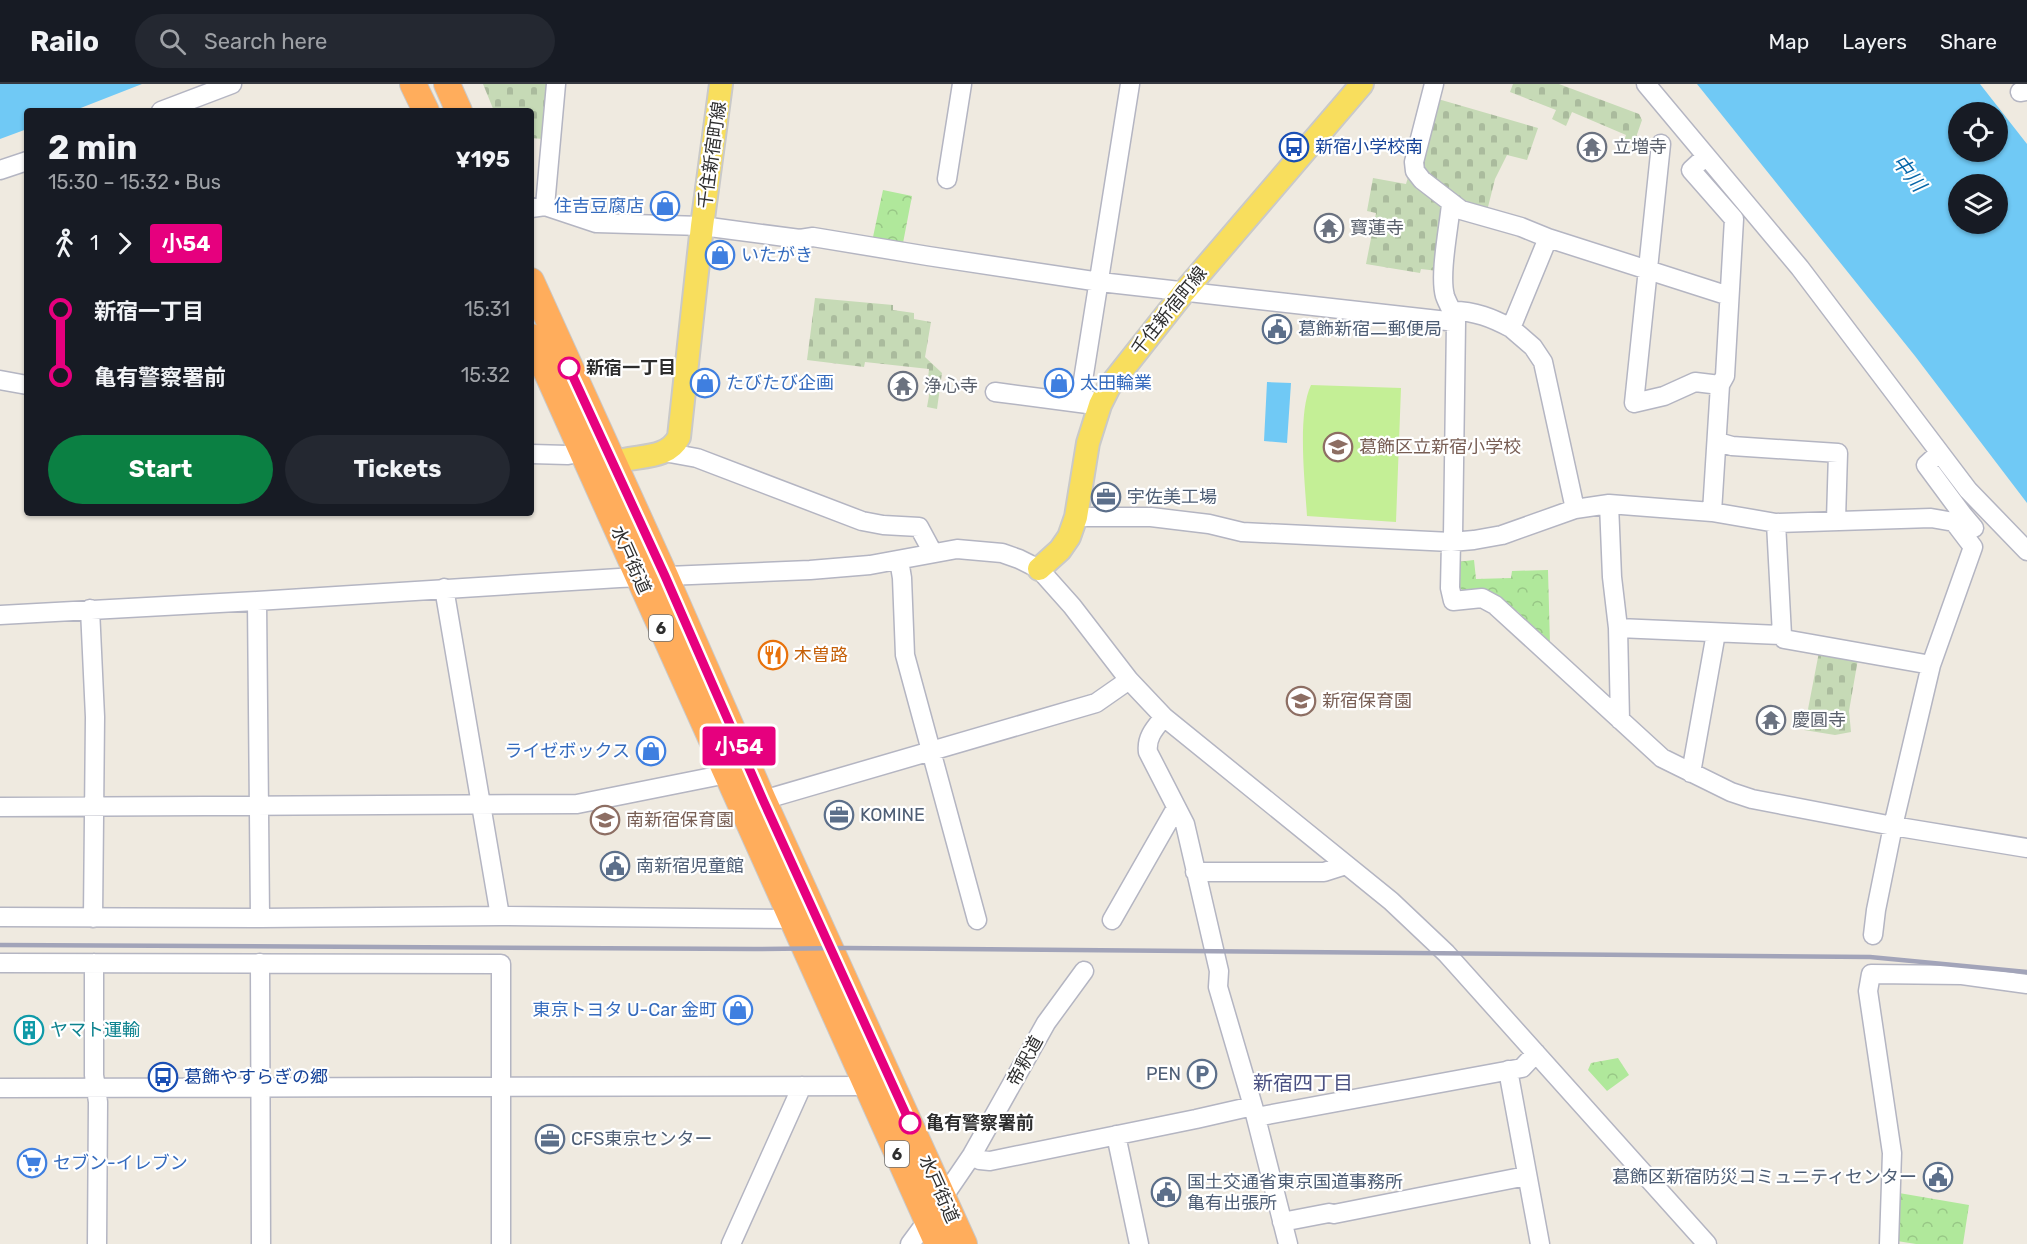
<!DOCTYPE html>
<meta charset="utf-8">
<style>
:root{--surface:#171b24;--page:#242831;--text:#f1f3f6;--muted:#9ea1a6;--line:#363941;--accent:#0b8043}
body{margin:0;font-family:Rubik,"Noto Sans JP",sans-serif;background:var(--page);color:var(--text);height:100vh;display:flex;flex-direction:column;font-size:22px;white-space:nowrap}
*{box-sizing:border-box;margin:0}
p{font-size:20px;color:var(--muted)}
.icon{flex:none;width:33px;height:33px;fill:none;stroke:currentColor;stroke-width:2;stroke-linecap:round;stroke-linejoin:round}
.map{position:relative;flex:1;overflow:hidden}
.sheet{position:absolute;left:24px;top:24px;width:510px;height:408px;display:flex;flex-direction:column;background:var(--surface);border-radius:6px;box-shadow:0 2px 4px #0004}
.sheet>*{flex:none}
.badge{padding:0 12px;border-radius:4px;font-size:21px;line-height:39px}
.buttons{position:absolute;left:1948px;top:18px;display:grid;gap:12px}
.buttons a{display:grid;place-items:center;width:60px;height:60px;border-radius:50%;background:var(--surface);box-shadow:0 2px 4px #0004;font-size:30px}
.map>.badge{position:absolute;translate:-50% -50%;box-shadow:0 0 0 3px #fff}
.legs{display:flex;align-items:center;gap:9px;height:66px;padding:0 24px;font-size:20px}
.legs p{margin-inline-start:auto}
.summary{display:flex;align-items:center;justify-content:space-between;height:102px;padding:0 24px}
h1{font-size:33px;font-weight:700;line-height:45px}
.cta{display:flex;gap:12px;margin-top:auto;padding:12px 24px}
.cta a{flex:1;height:69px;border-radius:36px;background:var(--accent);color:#fff;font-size:24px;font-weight:700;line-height:69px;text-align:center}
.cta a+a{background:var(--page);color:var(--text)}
ul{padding:0 24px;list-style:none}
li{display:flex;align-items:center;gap:21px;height:66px;font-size:22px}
li i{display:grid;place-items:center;width:9px;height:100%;margin:0 8px;background:currentColor}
li i::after{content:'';width:15px;height:15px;margin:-8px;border:4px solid;border-radius:50%;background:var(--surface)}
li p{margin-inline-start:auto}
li:first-child i{background:linear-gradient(#0000 50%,currentColor 0)}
li:last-child i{background:linear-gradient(currentColor 50%,#0000 0)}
header{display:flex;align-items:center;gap:36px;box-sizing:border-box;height:84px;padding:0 30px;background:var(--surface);border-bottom:2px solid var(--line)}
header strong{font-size:28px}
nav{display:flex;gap:33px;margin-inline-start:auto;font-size:21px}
.search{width:420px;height:54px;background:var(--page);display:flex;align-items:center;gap:15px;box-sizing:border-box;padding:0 21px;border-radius:33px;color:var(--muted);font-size:22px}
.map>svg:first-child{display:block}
</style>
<header>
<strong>Railo</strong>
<div class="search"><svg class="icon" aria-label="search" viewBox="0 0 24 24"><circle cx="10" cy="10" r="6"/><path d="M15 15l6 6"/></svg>Search here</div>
<nav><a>Map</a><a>Layers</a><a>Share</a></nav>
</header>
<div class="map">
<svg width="2027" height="1160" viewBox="0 0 2027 1160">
<defs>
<pattern id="forest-crowns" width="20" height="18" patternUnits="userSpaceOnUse" patternTransform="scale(1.5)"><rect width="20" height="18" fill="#b0e89b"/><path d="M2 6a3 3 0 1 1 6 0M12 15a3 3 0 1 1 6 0" fill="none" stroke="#98c786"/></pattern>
<pattern id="cemetery-stones" width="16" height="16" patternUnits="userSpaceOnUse" patternTransform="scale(1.5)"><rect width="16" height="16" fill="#c6dab6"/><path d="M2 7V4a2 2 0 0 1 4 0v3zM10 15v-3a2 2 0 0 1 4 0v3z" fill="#aabb9d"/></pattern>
</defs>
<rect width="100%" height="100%" fill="#efeae0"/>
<!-- forest -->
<path fill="url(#forest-crowns)" d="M883,106L912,112L903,159L873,153Z
M1474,476L1476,495L1511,494L1512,487L1548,486L1550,561L1518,528L1485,506L1465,508L1457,502V478Z
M1618,974L1629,991L1607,1007L1588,986L1591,979Z
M1899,1109L1969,1121L1963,1160H1916L1897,1157Z"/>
<!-- cemetery -->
<path fill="url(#cemetery-stones)" d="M483,0H549L543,55L531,54V27H494Z
M1513,0H1559L1639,30L1642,36L1633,62L1624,58L1626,51L1572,28L1566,42L1552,35L1556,26L1510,8Z
M1438,15L1538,44L1527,76L1507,71L1495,95L1487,127C1462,120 1435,102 1420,81Z
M1409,90L1446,123L1438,187L1421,185L1420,189L1366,180L1376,129L1367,127L1373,94L1406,100Z
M815,214L893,221V226L914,229V235L931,238L925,273L942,289L937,325L927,323L930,306L927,305L929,285L865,278L864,283L807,276Z
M1819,568L1858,575L1849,627L1851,648L1835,651L1804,646Z"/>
<!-- pitch -->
<path fill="#c4ef96" d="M1311,301L1401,304L1396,438L1307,432C1305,399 1297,330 1311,301Z"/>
<!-- water -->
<path fill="#70c9f5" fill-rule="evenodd" d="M0,0H142L73,27H27V45L0,55Z
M1697,0H1980L2027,60V419L1915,272ZM1998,28V68H1959V28ZM1998,100V140H1959V100Z
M1267,298L1291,299L1287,359L1264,357Z"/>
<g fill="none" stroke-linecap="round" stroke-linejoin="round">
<!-- minor casing -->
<g stroke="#b4b5c2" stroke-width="21">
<path id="minor" d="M1434,0L1414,78L1415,87L1422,96L1461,126L1521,143L1548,154L1729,212
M1646,0L1800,184L1968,406L2027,467
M2020,8L2027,7
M161,27L232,0
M1661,60L1634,319L1664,312L1695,298L1720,301
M1705,73L1691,86L1734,135L1725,292L1720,301L1712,428
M0,86L27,77
M947,95L962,0
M1451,120C1449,143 1439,191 1445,212C1448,221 1454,229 1456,238L1453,452L1451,458L1450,504L1453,517L1482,514L1495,521L1662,674L1731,708L1752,715L1893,742L2027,764
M545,122L596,139L702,142L800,155L813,153L928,172L1100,198L1456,238
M531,124L545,122L556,0
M1453,227C1475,227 1492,234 1511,244L1548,154
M1511,244L1533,263L1543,278L1575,425
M0,296L27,301
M995,308L1095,321
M1100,321L1084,314L1081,309L1130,0
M1718,358L1732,362L1838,369L1836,436
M664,368L697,374L862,437L883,441L919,443L933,469
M1939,369L1926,381L1963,431L1974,444
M531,370L568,371L584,368
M1609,420L1612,493L1618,544L1620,636
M1076,433H1151L1209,440L1242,448L1451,458L1474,456L1502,451L1575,425L1609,420L1712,428L1776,439L1931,434L1954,438L1973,463L1931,581L1893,742L1876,826L1873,851
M1776,439L1782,551
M899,476L902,494L905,571L977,836
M444,504L500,832
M257,517L260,834
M90,525L95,633L93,834
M0,531L257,517L619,494L810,486L870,481L957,465L1002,469L1019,475L1039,485L1072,522L1129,596L1164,633L1391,817L1446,869L1707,1160
M1618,544L1782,551L1784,555L1931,581
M1164,633C1155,644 1146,653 1148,668L1185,740L1219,887L1218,903L1253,1022L1288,1160
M1691,689L1716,549
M763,716L1096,619L1129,596
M0,723L577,720L727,690
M1195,788H1324L1346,781
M0,833L260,834L500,832L793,835L800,830
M1112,836L1176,724
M0,879L501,880V1160
M94,879V991L98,1018L97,1160
M260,879L261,1160
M1508,986L1540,1160
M0,1004L875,1002
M1256,1033L1522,984L1536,969
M1116,1051L1139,1160
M972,1071L980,1076L990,1077L1196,1035L1253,1022
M1282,1138L1329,1129L1334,1130L1526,1092
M731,1160L802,1002
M910,1160L927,1137L972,1071L1046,939L1084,887
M1889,1160L1892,1069L1868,907L1871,890L1962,891L2027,900"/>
</g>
<!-- major casing -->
<g stroke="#c9c9c9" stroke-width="26">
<path id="major" d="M613,379C636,370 667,377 679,353L702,142L721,0
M1039,485L1060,466L1069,453L1076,433L1088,359L1100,321L1109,303L1184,208L1362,0"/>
</g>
<!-- highway casing -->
<g stroke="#c9c9c9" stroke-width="28">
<path id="highway" d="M413,0L426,27
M447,0L459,27
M531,197L665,492L763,716L964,1160
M531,253L938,1160"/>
</g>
<!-- minor -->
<use href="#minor" stroke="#fff" stroke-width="18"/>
<!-- major -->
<use href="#major" stroke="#f8de5d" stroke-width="22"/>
<!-- highway -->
<use href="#highway" stroke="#ffad5c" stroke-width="26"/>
<!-- rail -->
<path stroke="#a2a4b9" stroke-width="4.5" d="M0,861L754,865L846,864L1870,873L2027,888"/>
</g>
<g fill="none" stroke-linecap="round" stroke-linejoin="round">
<!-- line-1 casing -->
<g stroke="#fff" stroke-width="14">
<path id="line-1" d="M569,284L665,492L763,716L910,1039"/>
</g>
<!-- line-1 -->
<use href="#line-1" stroke="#e6007e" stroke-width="9"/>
</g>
<!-- icons -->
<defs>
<g id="bus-ring" transform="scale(1.5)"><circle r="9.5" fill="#fff" stroke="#1a4fb4" stroke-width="1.5"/><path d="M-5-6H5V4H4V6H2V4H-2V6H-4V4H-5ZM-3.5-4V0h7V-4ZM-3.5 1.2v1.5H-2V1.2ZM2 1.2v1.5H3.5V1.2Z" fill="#1a4fb4"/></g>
<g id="temple-ring" transform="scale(1.5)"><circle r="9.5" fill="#fff" stroke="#6b7280" stroke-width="1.5"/><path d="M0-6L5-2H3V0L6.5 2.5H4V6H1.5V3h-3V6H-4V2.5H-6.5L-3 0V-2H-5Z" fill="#6b7280"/></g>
<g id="shop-ring" transform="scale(1.5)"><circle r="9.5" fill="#fff" stroke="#3f7fe0" stroke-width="1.5"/><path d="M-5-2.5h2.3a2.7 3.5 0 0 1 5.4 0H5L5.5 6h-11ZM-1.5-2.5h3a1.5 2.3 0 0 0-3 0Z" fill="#3f7fe0"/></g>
<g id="civic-ring" transform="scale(1.5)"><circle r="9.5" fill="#fff" stroke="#5c6f8a" stroke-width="1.5"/><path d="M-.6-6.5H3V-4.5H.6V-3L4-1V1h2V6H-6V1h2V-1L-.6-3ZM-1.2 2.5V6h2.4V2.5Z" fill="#5c6f8a"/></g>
<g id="school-ring" transform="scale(1.5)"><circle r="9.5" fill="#fff" stroke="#8d6e63" stroke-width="1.5"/><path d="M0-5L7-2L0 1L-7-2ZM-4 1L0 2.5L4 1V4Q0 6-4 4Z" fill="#8d6e63"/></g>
<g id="office-ring" transform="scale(1.5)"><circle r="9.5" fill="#fff" stroke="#5c6f8a" stroke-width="1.5"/><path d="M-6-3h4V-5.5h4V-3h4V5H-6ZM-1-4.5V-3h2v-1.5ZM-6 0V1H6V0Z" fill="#5c6f8a"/></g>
<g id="restaurant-ring" transform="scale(1.5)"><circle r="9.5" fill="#fff" stroke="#e8710a" stroke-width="1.5"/><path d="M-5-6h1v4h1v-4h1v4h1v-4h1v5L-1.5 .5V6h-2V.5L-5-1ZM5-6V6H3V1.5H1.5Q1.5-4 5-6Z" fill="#e8710a"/></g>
<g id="building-ring" transform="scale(1.5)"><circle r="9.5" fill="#fff" stroke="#0f9aa8" stroke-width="1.5"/><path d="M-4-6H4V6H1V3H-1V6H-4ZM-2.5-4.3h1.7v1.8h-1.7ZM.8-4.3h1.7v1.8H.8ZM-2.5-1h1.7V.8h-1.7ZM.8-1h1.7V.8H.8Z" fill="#0f9aa8"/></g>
<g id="parking-ring" transform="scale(1.5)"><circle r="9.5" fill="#fff" stroke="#5c6f8a" stroke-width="1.5"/><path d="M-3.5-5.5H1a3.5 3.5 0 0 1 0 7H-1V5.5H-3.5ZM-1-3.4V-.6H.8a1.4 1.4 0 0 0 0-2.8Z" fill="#5c6f8a"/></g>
<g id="supermarket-ring" transform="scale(1.5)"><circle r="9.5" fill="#fff" stroke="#3f7fe0" stroke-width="1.5"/><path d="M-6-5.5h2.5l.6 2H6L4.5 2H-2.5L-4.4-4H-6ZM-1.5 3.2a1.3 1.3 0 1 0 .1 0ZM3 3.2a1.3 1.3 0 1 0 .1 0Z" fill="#3f7fe0"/></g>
</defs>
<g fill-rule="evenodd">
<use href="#bus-ring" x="1294" y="63"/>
<use href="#temple-ring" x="1592" y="63"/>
<use href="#shop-ring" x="665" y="122"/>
<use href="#temple-ring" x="1329" y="144"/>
<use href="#shop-ring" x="720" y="171"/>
<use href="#civic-ring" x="1277" y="245"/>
<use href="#shop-ring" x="705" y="299"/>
<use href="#shop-ring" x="1059" y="299"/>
<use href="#temple-ring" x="903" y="302"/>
<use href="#school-ring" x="1338" y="363"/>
<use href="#office-ring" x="1106" y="413"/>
<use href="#restaurant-ring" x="773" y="571"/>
<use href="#school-ring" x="1301" y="617"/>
<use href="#temple-ring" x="1771" y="636"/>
<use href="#shop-ring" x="651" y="667"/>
<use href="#office-ring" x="839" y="731"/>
<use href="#school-ring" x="605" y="736"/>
<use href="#civic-ring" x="615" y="782"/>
<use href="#shop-ring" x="738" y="926"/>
<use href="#building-ring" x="29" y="946"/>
<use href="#parking-ring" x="1202" y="990"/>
<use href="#bus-ring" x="163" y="993"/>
<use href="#office-ring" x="550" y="1055"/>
<use href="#supermarket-ring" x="32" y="1079"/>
<use href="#civic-ring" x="1938" y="1093"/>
<use href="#civic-ring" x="1166" y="1108"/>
</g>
<!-- markers -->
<g fill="#fff" stroke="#e6007e" stroke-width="3">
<circle cx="569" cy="284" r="10"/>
<circle cx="910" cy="1039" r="10"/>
</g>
<g text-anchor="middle" stroke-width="4.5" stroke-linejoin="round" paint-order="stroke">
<!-- shield labels -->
<g fill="#fff" stroke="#6d6d6d" stroke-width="1.5">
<rect x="649" y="531" width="24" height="26" rx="4.5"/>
<rect x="885" y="1057" width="24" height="26" rx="4.5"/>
</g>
<g font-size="16" font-weight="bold" fill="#2e2e2e">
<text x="661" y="550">6</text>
<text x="897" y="1076">6</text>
</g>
<!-- transit labels -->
<g font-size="18" fill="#164399" stroke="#fff" text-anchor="start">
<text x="1315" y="69">新宿小学校南</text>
<text x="184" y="999">葛飾やすらぎの郷</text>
</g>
<!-- worship labels -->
<g font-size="18" fill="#5b616d" stroke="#fff" text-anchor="start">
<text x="1613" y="69">立増寺</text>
<text x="1350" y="150">寶蓮寺</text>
<text x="924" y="308">浄心寺</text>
<text x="1792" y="642">慶圓寺</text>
</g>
<!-- street labels -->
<g font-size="18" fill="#2e2e2e" stroke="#fff">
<text transform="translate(712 71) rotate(-82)" y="6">千住新宿町線</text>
<text transform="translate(1169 227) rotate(-51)" y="6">千住新宿町線</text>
<text transform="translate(631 476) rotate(66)" y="6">水戸街道</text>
<text transform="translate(1025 977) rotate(-61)" y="6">帝釈道</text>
<text transform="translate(939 1105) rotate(66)" y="6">水戸街道</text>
</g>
<!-- shop labels -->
<g font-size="18" fill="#366cbe" stroke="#fff" text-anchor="start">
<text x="644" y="128" text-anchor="end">住吉豆腐店</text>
<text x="741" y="177">いたがき</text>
<text x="726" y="305">たびたび企画</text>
<text x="1080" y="305">太田輪業</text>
<text x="630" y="673" text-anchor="end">ライゼボックス</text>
<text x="717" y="932" text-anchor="end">東京トヨタ U-Car 金町</text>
<text x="53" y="1085">セブン-イレブン</text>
</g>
<!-- service labels -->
<g font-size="18" fill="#4e5e75" stroke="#fff" text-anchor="start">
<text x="1298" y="251">葛飾新宿二郵便局</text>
<text x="1127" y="419">宇佐美工場</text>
<text x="860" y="737">KOMINE</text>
<text x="636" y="788">南新宿児童館</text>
<text x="1181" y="996" text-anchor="end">PEN</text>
<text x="571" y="1061">CFS東京センター</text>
<text x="1917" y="1099" text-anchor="end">葛飾区新宿防災コミュニティセンター</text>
<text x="1187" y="1104">国土交通省東京国道事務所<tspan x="1187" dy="21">亀有出張所</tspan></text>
</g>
<!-- stop labels -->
<g font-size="18" font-weight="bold" fill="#2e2e2e" stroke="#fff" text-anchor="start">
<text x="586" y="290">新宿一丁目</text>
<text x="926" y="1045">亀有警察署前</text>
</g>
<!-- education labels -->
<g font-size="18" fill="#785e54" stroke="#fff" text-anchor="start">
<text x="1359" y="369">葛飾区立新宿小学校</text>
<text x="1322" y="623">新宿保育園</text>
<text x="626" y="742">南新宿保育園</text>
</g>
<!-- food labels -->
<g font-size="18" fill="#c56008" stroke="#fff" text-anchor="start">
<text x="794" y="577">木曽路</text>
</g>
<!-- culture labels -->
<g font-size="18" fill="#0d838f" stroke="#fff" text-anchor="start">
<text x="50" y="952">ヤマト運輸</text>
</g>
<!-- water labels -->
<g font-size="20" font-style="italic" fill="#0767a9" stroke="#fff">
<text transform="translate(1909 89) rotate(51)" y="7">中川</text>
</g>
<!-- neighbourhood labels -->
<g font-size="20" fill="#4b5182" stroke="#fff">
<text x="1303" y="1006">新宿四丁目</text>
</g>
</g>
</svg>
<div class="buttons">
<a><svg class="icon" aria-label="locate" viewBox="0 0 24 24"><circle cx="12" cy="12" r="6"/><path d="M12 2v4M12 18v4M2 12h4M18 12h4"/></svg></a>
<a><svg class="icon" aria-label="layers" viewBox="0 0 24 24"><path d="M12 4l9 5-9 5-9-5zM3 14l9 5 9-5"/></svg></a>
</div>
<b class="badge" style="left:739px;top:662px;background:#e6007e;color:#fff">小54</b>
<section class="sheet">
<div class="summary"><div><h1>2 min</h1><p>15:30 – 15:32 · Bus</p></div><b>¥195</b></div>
<div class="legs"><svg class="icon" aria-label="walk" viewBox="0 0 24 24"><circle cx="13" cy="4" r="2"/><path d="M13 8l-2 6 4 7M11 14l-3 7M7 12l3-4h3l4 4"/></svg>1<svg class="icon" aria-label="forward" viewBox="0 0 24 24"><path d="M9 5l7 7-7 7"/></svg><b class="badge" style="background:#e6007e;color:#fff">小54</b></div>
<ul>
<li><i style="color:#e6007e"></i><b>新宿一丁目</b><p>15:31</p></li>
<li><i style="color:#e6007e"></i><b>亀有警察署前</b><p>15:32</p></li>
</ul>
<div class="cta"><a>Start</a><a>Tickets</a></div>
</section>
</div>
